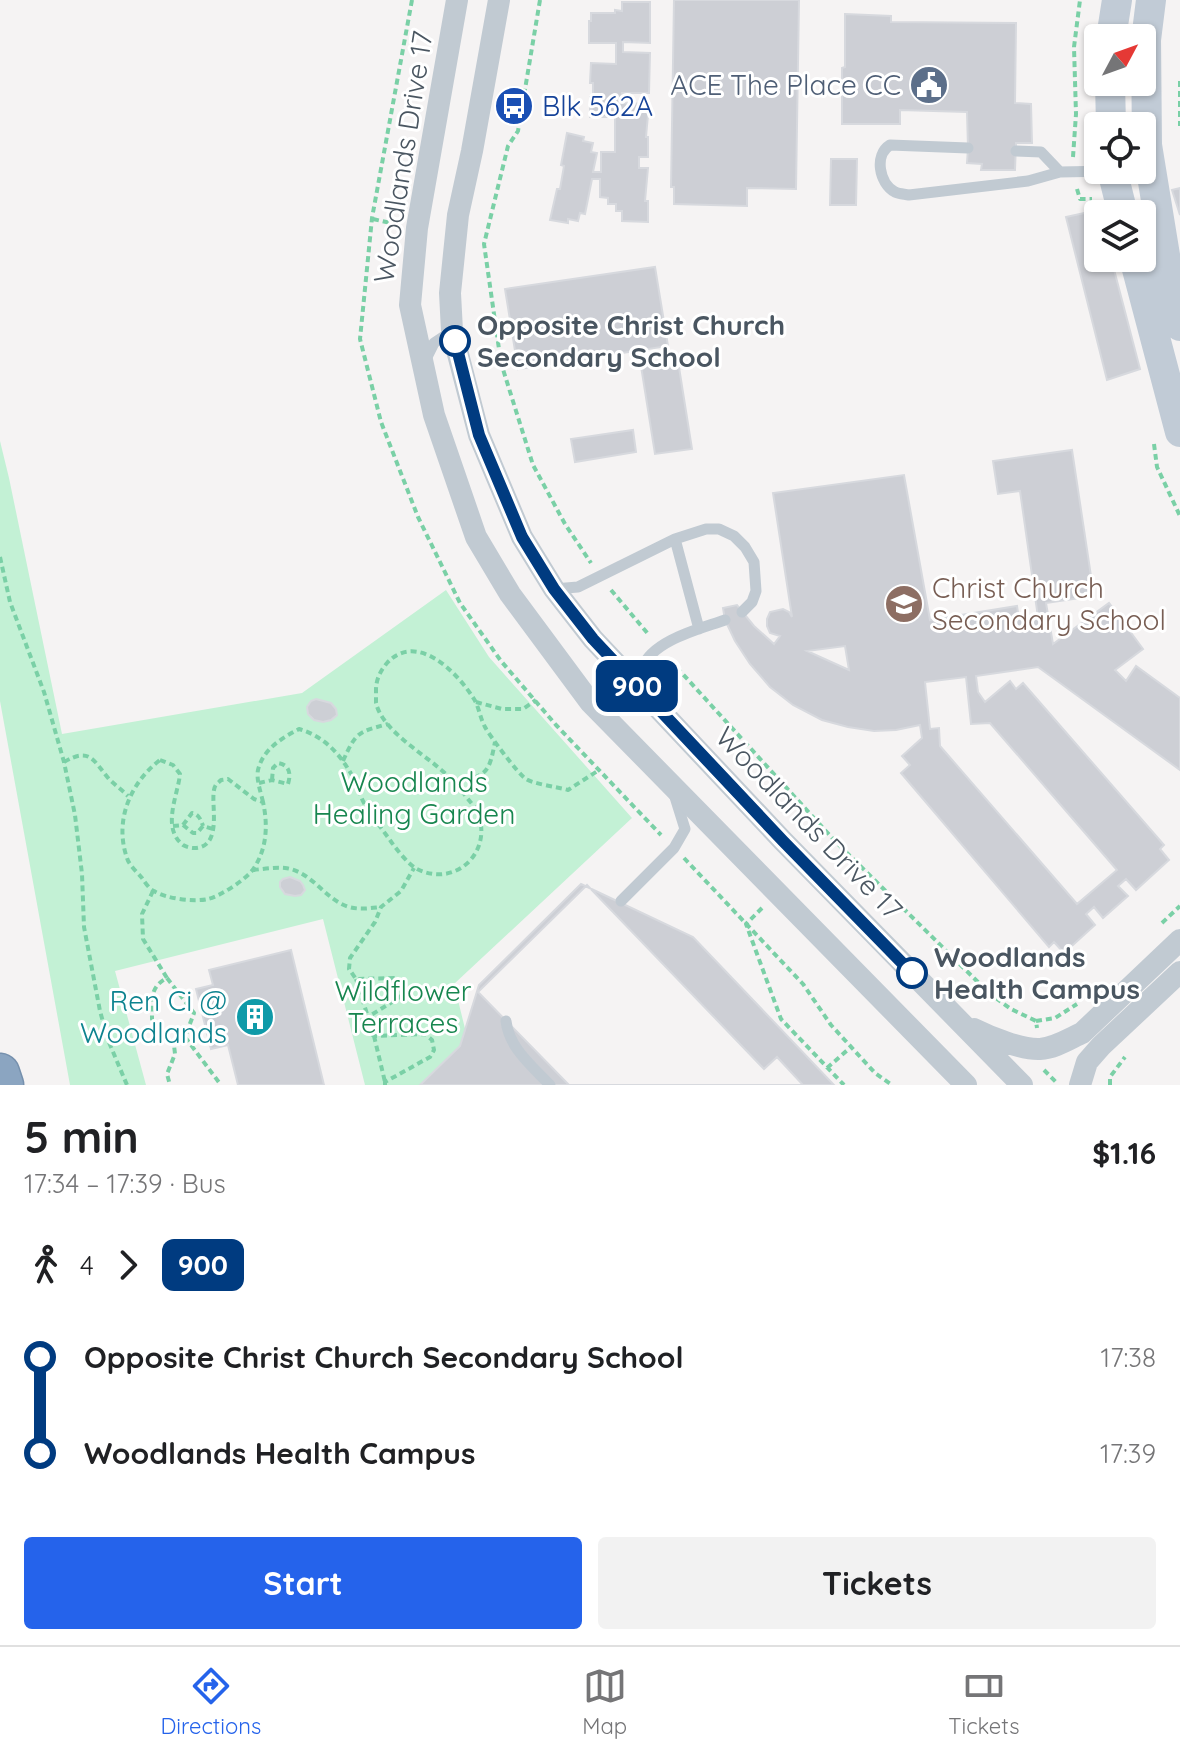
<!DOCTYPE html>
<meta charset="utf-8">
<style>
:root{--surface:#fff;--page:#f2f2f2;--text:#202124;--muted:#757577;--line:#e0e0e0;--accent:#2563eb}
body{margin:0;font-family:Quicksand,sans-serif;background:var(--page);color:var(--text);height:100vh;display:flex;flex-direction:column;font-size:30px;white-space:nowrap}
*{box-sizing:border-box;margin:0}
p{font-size:26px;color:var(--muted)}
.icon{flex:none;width:44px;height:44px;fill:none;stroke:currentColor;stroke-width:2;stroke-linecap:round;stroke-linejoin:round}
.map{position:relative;height:1085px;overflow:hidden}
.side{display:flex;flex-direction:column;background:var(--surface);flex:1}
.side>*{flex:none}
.badge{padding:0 16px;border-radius:12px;font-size:28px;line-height:52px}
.needle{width:52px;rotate:49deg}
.buttons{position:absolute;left:1084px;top:24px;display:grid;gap:16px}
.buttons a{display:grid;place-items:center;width:72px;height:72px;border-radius:8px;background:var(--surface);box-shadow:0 2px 6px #0004;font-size:40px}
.map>.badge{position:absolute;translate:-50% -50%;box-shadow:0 0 0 4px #fff}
.legs{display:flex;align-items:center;gap:12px;height:88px;padding:0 24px;font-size:26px}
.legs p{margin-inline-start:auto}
.head{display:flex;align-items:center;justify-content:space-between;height:136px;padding:0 24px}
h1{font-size:44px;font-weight:800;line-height:60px}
.cta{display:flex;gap:16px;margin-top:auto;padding:16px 24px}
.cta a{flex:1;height:92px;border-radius:8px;background:var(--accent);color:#fff;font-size:32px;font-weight:800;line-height:92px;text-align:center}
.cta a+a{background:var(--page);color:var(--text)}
ul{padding:0 24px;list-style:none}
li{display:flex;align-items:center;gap:28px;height:96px;font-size:30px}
li i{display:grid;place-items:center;width:12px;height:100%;margin:0 10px;background:currentColor}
li i::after{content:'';width:20px;height:20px;margin:-10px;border:6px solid;border-radius:50%;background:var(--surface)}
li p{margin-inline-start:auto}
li:first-child i{background:linear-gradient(#0000 50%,currentColor 0)}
li:last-child i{background:linear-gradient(currentColor 50%,#0000 0)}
.dock{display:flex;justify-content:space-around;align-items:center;height:112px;border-top:2px solid var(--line);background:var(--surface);font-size:22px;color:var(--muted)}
.dock a{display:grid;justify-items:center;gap:4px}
.dock .active{color:var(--accent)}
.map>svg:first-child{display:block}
</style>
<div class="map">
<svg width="1180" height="1085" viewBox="0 0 1180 1085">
<rect width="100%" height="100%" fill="#f5f3f3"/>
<!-- green -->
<path fill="#c3f1d5" d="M0,441L9,478L62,734L302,693L446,590L489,657L632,818L454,984L472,1057L499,1085H365L323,919L115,971L146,1085H70L0,701Z"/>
<!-- building -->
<path fill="#cdcfd5" stroke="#d7d9de" stroke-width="2" fill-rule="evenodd" d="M674,0H799L796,189L747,188V206L674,204V187H671Z
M622,2H650V43L623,42V52L650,53L649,93H622V103L649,104L646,137H648V157H639V168H648L645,201H648V222L622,221V211H616V204H608V198L600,197V179H592L585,214L580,213L578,221L568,219V223L550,220L557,189H560L564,166L561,165L567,133L584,137L583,141L593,143L591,152L597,153L593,172H601V152H615V117H590V97H593V83H590L591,63L616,64V43H589V21H591V13H615V10L622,11Z
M845,14L891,16V22L1016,23L1015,103L1031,104L1032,143H1016L1015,170H981L982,164L967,163L968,148L967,112L900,110V124H842V68L845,67Z
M831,159H857L856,205H830Z
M1180,188V215L1172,190Z
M1098,210V258H1111L1140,369L1107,380L1066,217Z
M655,267L668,346L518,369L505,289Z
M678,361L692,449L655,454L641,366Z
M633,430L636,452L575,462L571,439Z
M1072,450L1094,596L1046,603L1053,644L1109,603L1143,649L1115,670L1126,681L1136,666L1180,698V770L1038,667L976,676L978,692L985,702L1010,681L1016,689L1023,683L1164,845L1160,849L1169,860L1136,890L1126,879L1118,886L1128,896L1103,918L1094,907L1086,914L1095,925L1064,953L1054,942L1049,947L901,773L910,765L902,756L922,738L920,725L896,730L874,731L848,727L822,720L793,705L770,687L750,664L735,641L725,620L723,608L737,605L754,626L774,644L780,636L770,633L767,626V619L770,612L783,609L789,612L792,617L773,493L904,475L930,620L1017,606L1019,619L1038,617L1020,491L998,494L993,461ZM845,646L849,670L807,651ZM966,677L971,724L990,723L1117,870L1077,904L940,746L939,728L930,729L925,682Z
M316,699L331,703L336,709L337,715L331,720L323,722L314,720L308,714L307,707L311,701Z
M290,877L300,881L303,885L305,890L301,895L295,896L285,894L280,887V882L283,879Z
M581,884L693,937L834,1085H420L460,1046L479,985Z
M587,885L764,1069L777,1057L803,1085H569L478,992Z
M291,950L324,1085H238L228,1045L211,1049L196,989L213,985L209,970Z"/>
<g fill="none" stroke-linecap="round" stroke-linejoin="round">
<!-- highway casing -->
<g stroke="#7690ad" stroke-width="41">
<path id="highway" d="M0,1073L4,1085"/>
</g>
<!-- path -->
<path stroke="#7ad0a6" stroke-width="4" stroke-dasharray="6 4" stroke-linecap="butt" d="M412,0L372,218L360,339L381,422L418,517L460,603L501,661L556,725L661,835
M540,0L518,131L508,146L484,244L501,363L533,465L565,524L591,563
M1180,81V126
M1073,157L1076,114L1074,47L1080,0
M1077,189L1080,199H1092
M373,219L395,224
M1154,444L1157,467L1180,516
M0,557L10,602L44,692L64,762L75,815L82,874L84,927L100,1011L108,1040L127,1085
M611,590L649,635
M670,660L834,840L990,994L1011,1009L1036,1021L1037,1028
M476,702L502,709H523L536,700
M160,760L173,765L180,774C178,795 161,828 183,845C188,848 195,849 201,847C221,840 211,804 214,790C215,784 217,784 221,780L228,779L254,799L263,802C268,825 267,848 254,868C248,878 221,896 208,899C194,902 167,899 154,891C149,889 145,882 142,878C137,872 129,865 127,858C114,821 130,783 160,760Z
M343,761C356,732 358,732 388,724
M64,762C90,747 93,760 109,779C115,785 122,790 128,796
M455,782C487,776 489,773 495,742
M259,783L272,780L288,784C291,774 290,765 278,763L273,768L272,780
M263,802C261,793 256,779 258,770C263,749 282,738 299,729C326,737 342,756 355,781C359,788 360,796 364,803C372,817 383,830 392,843C399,852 408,864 417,869C455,888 493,853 478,813C476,808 471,803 468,799C459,787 450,777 439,768C419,751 382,729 376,703C376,699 376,694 376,690C376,680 380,671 387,663C417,631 457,672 474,699C479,707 480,718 485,727C489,735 519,775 526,779C534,784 557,787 568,790L599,770
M183,825L192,813C199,814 201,820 203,826
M173,826L183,825L193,833H197L203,826L213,829
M684,858L803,984L831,1025L875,1073L892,1085
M253,870C263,869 275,867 285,868C312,871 325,900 349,907C360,910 371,908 381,907
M153,891L142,914L143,939L167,978C149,987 152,1001 152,1019L174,1045L175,1054L167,1074L170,1085
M762,908L746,924L781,1019L844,1085
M1162,923L1180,906
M167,978L194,1013L185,1037L221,1085
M356,979L368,1017
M1036,1021L1055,1018L1077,1004
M374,1036L385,1082
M827,1068L851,1047
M1044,1070L1057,1083
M385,1085V1082L430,1057L434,1050L432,1040L425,1034L374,1036C366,1030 365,1026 368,1017L400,997L406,990L402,981L394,978L356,979L349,969L350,958L375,922L381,907L401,891L414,868
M1110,1085V1077L1125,1057"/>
<!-- lane -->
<path stroke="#c1cad2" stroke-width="11" d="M968,148L890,145C874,155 879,183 895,192C899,194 904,194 909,195L1028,181L1060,172L1041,152L1016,151
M1060,172L1111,171
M425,361L434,343L452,331
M675,539L699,629
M554,589L578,587L675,539L706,529H719L734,536L745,547L754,562L756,591L752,602L742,612
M638,687C639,681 639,673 642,668C653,640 700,629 725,620
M621,901L674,848L685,829L675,797
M506,1021C509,1048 532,1066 550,1085"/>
<!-- street -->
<path stroke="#c1cad2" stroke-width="22" d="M457,0L417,228L410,305L434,415L476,537L510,594L590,702L966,1085
M499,0L472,151L458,215L450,293L452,331L479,435L522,537L554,589L593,639L783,841L1022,1085
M974,1029C990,1037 1022,1050 1040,1049C1055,1048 1069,1039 1082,1033L1180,940
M1080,1085L1087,1062L1101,1046L1180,972"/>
<!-- secondary -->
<path stroke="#c1cbd6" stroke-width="30" d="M1151,0L1146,40L1147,145L1171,292L1180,326
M1111,38L1117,0
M1110,82L1111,126
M1112,170L1123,214
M1134,258L1180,432"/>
<!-- highway -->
<use href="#highway" stroke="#8ba5c1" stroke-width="38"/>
</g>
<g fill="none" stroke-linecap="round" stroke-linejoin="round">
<!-- line-1 casing -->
<g stroke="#fff" stroke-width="18">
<path id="line-1" d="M455,341L479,435L522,537L554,589L593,639L783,841L912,973"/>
</g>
<!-- line-1 -->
<use href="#line-1" stroke="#003b80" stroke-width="12"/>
</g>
<!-- icons -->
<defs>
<g id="civic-disc" transform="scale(2)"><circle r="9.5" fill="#5c6f8a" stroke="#fff"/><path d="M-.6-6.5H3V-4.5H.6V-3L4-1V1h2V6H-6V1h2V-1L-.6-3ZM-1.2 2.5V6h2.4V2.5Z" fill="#fff"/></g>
<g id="bus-disc" transform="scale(2)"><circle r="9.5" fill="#1a4fb4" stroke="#fff"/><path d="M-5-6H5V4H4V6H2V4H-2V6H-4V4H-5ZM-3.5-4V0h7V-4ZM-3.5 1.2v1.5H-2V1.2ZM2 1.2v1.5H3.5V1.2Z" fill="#fff"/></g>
<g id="school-disc" transform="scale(2)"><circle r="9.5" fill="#8d6e63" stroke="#fff"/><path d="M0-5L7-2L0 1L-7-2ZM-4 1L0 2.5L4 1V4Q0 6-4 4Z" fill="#fff"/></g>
<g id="building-disc" transform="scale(2)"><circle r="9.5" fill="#0f9aa8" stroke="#fff"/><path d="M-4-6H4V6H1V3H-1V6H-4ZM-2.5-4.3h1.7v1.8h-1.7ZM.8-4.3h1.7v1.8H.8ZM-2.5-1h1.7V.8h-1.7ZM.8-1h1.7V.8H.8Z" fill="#fff"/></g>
</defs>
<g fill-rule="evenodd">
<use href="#civic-disc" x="929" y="85"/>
<use href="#bus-disc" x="514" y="106"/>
<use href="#school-disc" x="904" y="604"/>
<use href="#building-disc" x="255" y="1017"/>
</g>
<!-- markers -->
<g fill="#fff" stroke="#003b80" stroke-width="4">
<circle cx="455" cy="341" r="14"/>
<circle cx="912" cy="973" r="14"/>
</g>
<g text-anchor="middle" stroke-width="6" stroke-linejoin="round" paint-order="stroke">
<!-- service labels -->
<g font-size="28" fill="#4e5e75" stroke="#fff" text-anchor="end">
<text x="901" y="95">ACE The Place CC</text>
</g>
<!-- transit labels -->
<g font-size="28" fill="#164399" stroke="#fff" text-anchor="start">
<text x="542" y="116">Blk 562A</text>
</g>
<!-- street labels -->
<g font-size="28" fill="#4a5661" stroke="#fff">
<text transform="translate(403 157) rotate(-81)" y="10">Woodlands Drive 17</text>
<text transform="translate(809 823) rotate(46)" y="10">Woodlands Drive 17</text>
</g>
<!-- stop labels -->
<g font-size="28" font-weight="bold" fill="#4a5661" stroke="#fff" text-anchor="start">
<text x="477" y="335">Opposite Christ Church<tspan x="477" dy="32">Secondary School</tspan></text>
<text x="934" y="967">Woodlands<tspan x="934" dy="32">Health Campus</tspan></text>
</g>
<!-- education labels -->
<g font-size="28" fill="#785e54" stroke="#fff" text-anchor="start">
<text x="932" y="598">Christ Church<tspan x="932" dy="32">Secondary School</tspan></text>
</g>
<!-- park labels -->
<g font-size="28" fill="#17864f" stroke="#fff">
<text x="414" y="792">Woodlands<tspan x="414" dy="32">Healing Garden</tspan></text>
<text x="403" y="1001">Wildflower<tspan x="403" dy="32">Terraces</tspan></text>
</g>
<!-- culture labels -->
<g font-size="28" fill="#0d838f" stroke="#fff" text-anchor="end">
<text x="227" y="1011">Ren Ci @<tspan x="227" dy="32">Woodlands</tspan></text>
</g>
</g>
</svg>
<div class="buttons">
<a><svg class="needle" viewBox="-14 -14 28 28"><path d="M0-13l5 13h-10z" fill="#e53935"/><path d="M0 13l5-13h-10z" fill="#757577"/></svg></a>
<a><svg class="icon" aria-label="locate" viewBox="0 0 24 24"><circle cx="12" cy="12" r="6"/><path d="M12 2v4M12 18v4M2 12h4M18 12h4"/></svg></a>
<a><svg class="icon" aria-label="layers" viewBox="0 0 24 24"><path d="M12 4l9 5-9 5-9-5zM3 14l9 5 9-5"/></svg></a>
</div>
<b class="badge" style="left:637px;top:686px;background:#003b80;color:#fff">900</b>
</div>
<section class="side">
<div class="head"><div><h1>5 min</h1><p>17:34 – 17:39 · Bus</p></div><b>$1.16</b></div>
<div class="legs"><svg class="icon" aria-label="walk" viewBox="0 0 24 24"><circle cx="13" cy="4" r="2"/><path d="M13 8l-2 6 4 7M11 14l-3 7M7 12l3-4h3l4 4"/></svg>4<svg class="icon" aria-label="forward" viewBox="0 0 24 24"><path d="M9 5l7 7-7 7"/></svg><b class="badge" style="background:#003b80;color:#fff">900</b></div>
<ul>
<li><i style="color:#003b80"></i><b>Opposite Christ Church Secondary School</b><p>17:38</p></li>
<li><i style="color:#003b80"></i><b>Woodlands Health Campus</b><p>17:39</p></li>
</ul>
<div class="cta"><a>Start</a><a>Tickets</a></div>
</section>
<nav class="dock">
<a class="active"><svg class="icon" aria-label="directions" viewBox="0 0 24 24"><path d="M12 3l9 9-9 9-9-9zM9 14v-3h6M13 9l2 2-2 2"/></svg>Directions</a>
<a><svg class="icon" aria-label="map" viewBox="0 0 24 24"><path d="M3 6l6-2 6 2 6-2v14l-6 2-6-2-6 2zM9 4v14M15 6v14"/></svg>Map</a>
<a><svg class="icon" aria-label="tickets" viewBox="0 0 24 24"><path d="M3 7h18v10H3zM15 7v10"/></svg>Tickets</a>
</nav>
